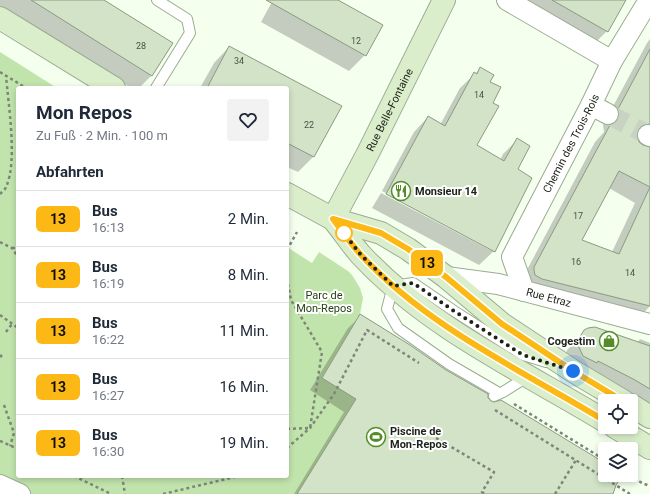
<!DOCTYPE html>
<html lang="de">
<meta charset="utf-8">
<style>
:root{--surface:#fff;--page:#f2f2f3;--text:#1f2937;--muted:#747a83;--line:#e0e1e3}
body{margin:0;font-family:Roboto,sans-serif;background:var(--page);color:var(--text);height:100vh;display:flex;flex-direction:column;font-size:15px;white-space:nowrap}
*{box-sizing:border-box;margin:0}
p{font-size:13px;color:var(--muted)}
.icon{flex:none;width:22px;height:22px;fill:none;stroke:currentColor;stroke-width:2;stroke-linecap:round;stroke-linejoin:round}
.map{position:relative;flex:1;overflow:hidden}
.drawer{position:absolute;left:16px;top:86px;width:273px;height:392px;display:flex;flex-direction:column;background:var(--surface);border-radius:4px;box-shadow:0 2px 6px #0003}
.drawer>*{flex:none}
.badge{padding:0 8px;border-radius:6px;font-size:14px;line-height:26px}
.tools{position:absolute;left:598px;top:394px;display:grid;gap:8px}
.tools a{display:grid;place-items:center;width:40px;height:40px;border-radius:4px;background:var(--surface);box-shadow:0 2px 6px #0003;font-size:20px}
.you{position:absolute;width:20px;height:20px;margin:-10px;border:3px solid #fff;border-radius:50%;background:#1a73e8;box-shadow:0 0 0 6px #1a73e833}
.map>.badge{position:absolute;translate:-50% -50%;box-shadow:0 0 0 2px #fff}
h2{padding:0 20px;font-size:15px;line-height:36px}
.round{display:grid;place-items:center;flex:none;width:42px;height:42px;border-radius:4px;background:var(--page)}
.summary{display:flex;align-items:center;justify-content:space-between;height:68px;padding:0 20px}
h1{font-size:19px;font-weight:700;line-height:30px}
ul{padding:0;list-style:none}
li{display:flex;align-items:center;gap:12px;height:56px;padding:0 20px;border-top:1px solid var(--line)}
li div{flex:1}
li b{display:block;font-size:15px}
li em{font-style:normal}
li .badge{min-width:44px;font-weight:700;text-align:center}
.map>svg:first-child{display:block}
</style>
<div class="map">
<svg width="650" height="494" viewBox="0 0 650 494">
<rect width="100%" height="100%" fill="#f4ffee"/>
<!-- green -->
<path fill="#c1e4ac" d="M0,52L57,88H18V476H287V247L312,263L319,252L348,271L352,275L360,288L363,298L360,314L322,377L356,399L297,494H0Z"/>
<!-- shadow -->
<path fill="#0003" fill-rule="evenodd" d="M0,0H102L152,75L139,88H131L0,6Z
M273,0H336L382,25L365,55L349,71L261,22Z
M510,0H625L607,31L591,47Z
M650,39V124L636,138L637,142L650,151V306L636,321L520,283L595,142L604,132L603,125L647,43ZM609,188L635,203L612,252L581,241Z
M229,47L340,106L313,157L298,172L287,167V88H200L214,63Z
M480,69L489,82L491,103L476,146L500,160L503,154L517,140L516,169L494,251L479,265L372,208L381,193L490,250V248L382,191L414,132L428,117L440,125L460,88Z
M361,316L487,399L490,402L605,464V475H621L612,494H294L344,412L310,390L348,328Z
M582,335L637,343L640,339L650,343V412L564,359L567,350Z"/>
<!-- building -->
<path fill="#d2e3c8" stroke="#8b9b82" fill-rule="evenodd" d="M31,0H104L173,43L152,76Z
M266,0H338L383,25L366,56Z
M552,0H626L608,32Z
M229,46L342,106L314,157L287,143V88H207Z
M650,49V124L641,126L638,130L637,135L639,142L643,145L650,147V306L542,279L535,275L534,270V267L610,125L614,123L618,120L619,114L618,109ZM619,171L650,187L619,254L582,240Z
M480,67L494,75L490,82L501,87L493,103L499,106L477,145L504,161L517,138L530,146L518,169L532,178L495,252L386,194L428,116L445,126L474,72L477,74Z
M360,314L410,345L446,370L488,394V398L491,401L494,402L501,400L605,463V475H623L616,485L613,494H297L356,399L322,378Z
M595,327L650,346V389L635,380L598,361L597,363L583,356L578,345V340L584,330L588,328Z"/>
<g fill="none" stroke-linecap="round" stroke-linejoin="round">
<!-- minor-tunnel -->
<path stroke="#c9d3c3" stroke-width="20" stroke-dasharray="20 10" stroke-linecap="butt" d="M608,114L648,135"/>
<!-- service casing -->
<g stroke="#9cac92" stroke-width="12">
<path id="service" d="M156,88L190,33L187,19L157,0
M499,393L449,364L398,328L387,309L393,286L413,283L454,311L523,355L546,362
M494,396L503,392L527,377"/>
</g>
<!-- minor casing -->
<g stroke="#9cac92" stroke-width="22">
<g id="minor">
<path d="M507,0L612,61"/>
<path d="M591,105L608,114"/>
<path d="M648,135L650,136"/>
<path id="s1" d="M446,277L498,284L650,324"/>
<path id="s2" d="M524,291L512,257L591,105L612,61L649,0"/>
<path d="M0,485L20,494"/>
</g>
</g>
<!-- secondary casing -->
<g stroke="#9cac92" stroke-width="24">
<g id="secondary">
<path d="M0,18L114,88"/>
<path d="M287,194L333,219L381,233L408,249L446,277L502,324L573,371L623,401"/>
<path d="M333,219C343,231 351,244 361,255C429,328 521,370 605,421"/>
<path id="s3" d="M333,219L368,153L444,0"/>
<path d="M631,405L650,417"/>
<path d="M615,427L650,448"/>
</g>
</g>
<!-- path -->
<path stroke="#7e8679" stroke-width="2.5" stroke-dasharray="3 3" stroke-linecap="butt" d="M0,72L26,88
M0,194C2,192 5,190 6,187C18,162 8,103 6,75
M0,242L12,248L18,257
M12,248H18
M287,250L297,232
M0,315L18,328
M6,332L12,324
M0,357L2,355
M514,404L605,460
M4,405L14,433L10,446
M495,410L630,494
M287,429L310,428L322,352L291,300L288,284
M436,438L494,472L482,492L485,494
M0,441L18,449
M287,448L310,428L334,394L367,330L419,363
M629,475L642,483L650,486
M74,476L111,494
M122,476L125,494
M163,494L239,476
M555,494L576,460"/>
<!-- service -->
<use href="#service" stroke="#fff" stroke-width="10"/>
<!-- minor -->
<use href="#minor" stroke="#fff" stroke-width="20"/>
<!-- secondary -->
<use href="#secondary" stroke="#daeecb" stroke-width="22"/>
</g>
<g fill="none" stroke-linecap="round" stroke-linejoin="round">
<!-- line casing -->
<g stroke="#fff" stroke-width="9">
<path id="line" d="M605,421C521,370 429,328 361,255C351,244 342,231 333,219L381,233L408,249L446,277L502,324L573,371L623,401"/>
</g>
<!-- line -->
<use href="#line" stroke="#fcb814" stroke-width="6"/>
<!-- walk -->
<path stroke="#1c2218" stroke-width="4" stroke-dasharray="0 7.2" d="M344,233L343,232L361,255L393,286L413,283L454,311L523,355L573,371"/>
</g>
<!-- icons -->
<defs>
<g id="restaurant-ring" transform="scale(1)"><circle r="9.5" fill="#fff" stroke="#558c27" stroke-width="1.5"/><path d="M-5-6h1v4h1v-4h1v4h1v-4h1v5L-1.5 .5V6h-2V.5L-5-1ZM5-6V6H3V1.5H1.5Q1.5-4 5-6Z" fill="#558c27"/></g>
<g id="shop-ring" transform="scale(1)"><circle r="9.5" fill="#fff" stroke="#558c27" stroke-width="1.5"/><path d="M-5-2.5h2.3a2.7 3.5 0 0 1 5.4 0H5L5.5 6h-11ZM-1.5-2.5h3a1.5 2.3 0 0 0-3 0Z" fill="#558c27"/></g>
<g id="stadium-ring" transform="scale(1)"><circle r="9.5" fill="#fff" stroke="#558c27" stroke-width="1.5"/><path d="M0-5a6.5 5 0 1 0 0 10a6.5 5 0 1 0 0-10ZM-3.5-1.8h7v3.6h-7Z" fill="#558c27"/></g>
</defs>
<g fill-rule="evenodd">
<use href="#restaurant-ring" x="401" y="191"/>
<use href="#shop-ring" x="609" y="341"/>
<use href="#stadium-ring" x="376" y="437"/>
</g>
<!-- markers -->
<circle fill="#fff" stroke="#fcb814" stroke-width="2" cx="344" cy="233" r="8"/>
<g text-anchor="middle" stroke-width="4" stroke-linejoin="round" paint-order="stroke">
<!-- number labels -->
<g font-size="9" fill="#4a5244">
<text x="356" y="44">12</text>
<text x="141" y="49">28</text>
<text x="239" y="64">34</text>
<text x="479" y="98">14</text>
<text x="309" y="128">22</text>
<text x="578" y="219">17</text>
<text x="576" y="265">16</text>
<text x="630" y="276">14</text>
</g>
<!-- street labels -->
<g font-size="11" fill="#1c2218" stroke="#fff">
<text dy="4" stroke="none"><textPath href="#s3" startOffset="123">Rue Belle-Fontaine</textPath></text>
<text dy="4" stroke="none"><textPath href="#s2" startOffset="164">Chemin des Trois-Rois</textPath></text>
<text dy="4" stroke="none"><textPath href="#s1" startOffset="105">Rue Etraz</textPath></text>
</g>
<!-- poi labels -->
<g font-size="11" font-weight="bold" fill="#1c2218" stroke="#fff" text-anchor="start">
<text x="415" y="195">Monsieur 14</text>
<text x="595" y="345" text-anchor="end">Cogestim</text>
<text x="390" y="435">Piscine de<tspan x="390" dy="13">Mon-Repos</tspan></text>
</g>
<!-- park labels -->
<g font-size="11" fill="#274113" stroke="#fff">
<text x="324" y="299">Parc de<tspan x="324" dy="13">Mon-Repos</tspan></text>
</g>
</g>
</svg>
<div class="tools">
<a><svg class="icon" aria-label="locate" viewBox="0 0 24 24"><circle cx="12" cy="12" r="6"/><path d="M12 2v4M12 18v4M2 12h4M18 12h4"/></svg></a>
<a><svg class="icon" aria-label="layers" viewBox="0 0 24 24"><path d="M12 4l9 5-9 5-9-5zM3 14l9 5 9-5"/></svg></a>
</div>
<div class="you" style="left:573px;top:371px"></div>
<b class="badge" style="left:427px;top:263px;background:#fcb814;color:#111">13</b>
<section class="drawer">
<div class="summary"><div><h1>Mon Repos</h1><p>Zu Fuß · 2 Min. · 100 m</p></div><a class="round"><svg class="icon" aria-label="heart" viewBox="0 0 24 24"><path d="M12 20l-8-8c-3-5 5-10 8-4 3-6 11-1 8 4z"/></svg></a></div>
<h2>Abfahrten</h2>
<ul>
<li><span class="badge" style="background:#fcb814;color:#111">13</span><div><b>Bus</b><p>16:13</p></div><em>2 Min.</em></li>
<li><span class="badge" style="background:#fcb814;color:#111">13</span><div><b>Bus</b><p>16:19</p></div><em>8 Min.</em></li>
<li><span class="badge" style="background:#fcb814;color:#111">13</span><div><b>Bus</b><p>16:22</p></div><em>11 Min.</em></li>
<li><span class="badge" style="background:#fcb814;color:#111">13</span><div><b>Bus</b><p>16:27</p></div><em>16 Min.</em></li>
<li><span class="badge" style="background:#fcb814;color:#111">13</span><div><b>Bus</b><p>16:30</p></div><em>19 Min.</em></li>
</ul>
</section>
</div>
